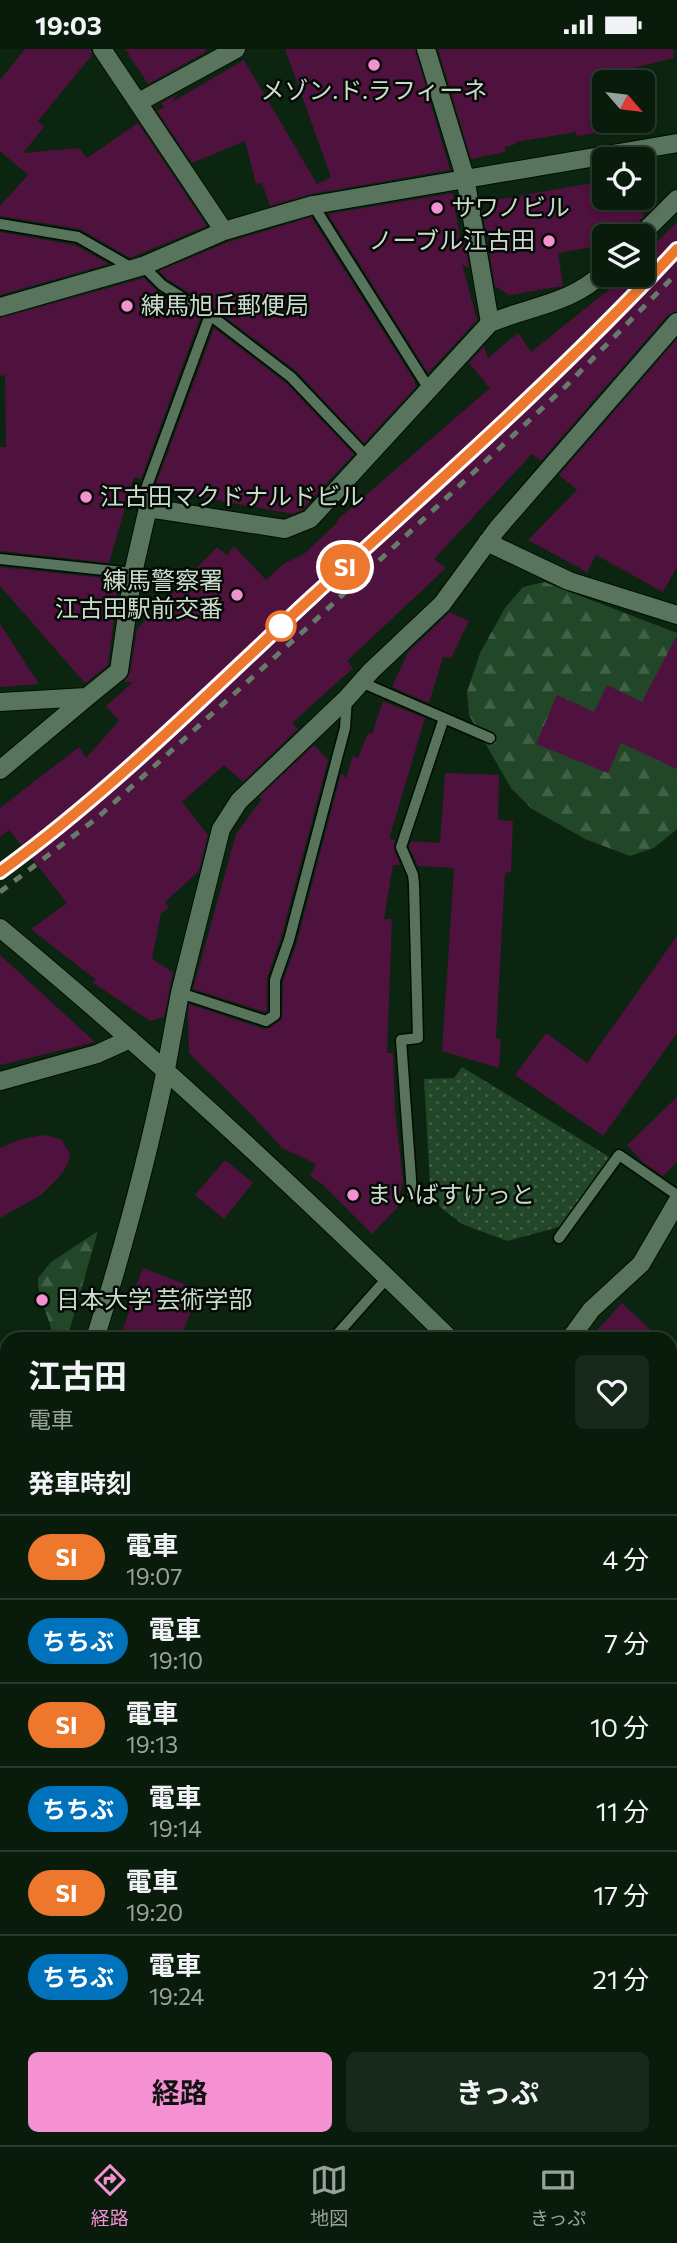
<!DOCTYPE html>
<html lang="ja">
<meta charset="utf-8">
<style>
:root{--surface:#091c0c;--page:#17291a;--text:#f1f3f6;--muted:#99a19d;--line:#293a2d;--accent:#f591d2}
body{margin:0;font-family:Commissioner,"Noto Sans JP",sans-serif;background:var(--page);color:var(--text);height:100vh;display:flex;flex-direction:column;font-size:26px;white-space:nowrap}
*{box-sizing:border-box;margin:0}
p{font-size:23px;color:var(--muted)}
.icon{flex:none;width:38px;height:38px;fill:none;stroke:currentColor;stroke-width:2;stroke-linecap:round;stroke-linejoin:round}
.map{position:relative;flex:1;overflow:hidden}
.details{position:absolute;left:0px;top:1283px;width:677px;height:814px;display:flex;flex-direction:column;background:var(--surface);border-radius:21px 21px 0 0;box-shadow:0 4px 10px #0003,0 0 0 2px var(--line)}
.details>*{flex:none}
.badge{padding:0 14px;border-radius:23px;font-size:24px;line-height:46px}
.needle{width:46px;rotate:118deg}
.fabs{position:absolute;left:592px;top:21px;display:grid;gap:14px}
.fabs a{display:grid;place-items:center;width:63px;height:63px;border-radius:10px;background:var(--surface);box-shadow:0 4px 10px #0003,0 0 0 2px var(--line);font-size:35px}
.map>.badge{position:absolute;translate:-50% -50%;box-shadow:0 0 0 4px #fff}
h2{padding:0 28px;font-size:26px;line-height:63px}
.round{display:grid;place-items:center;flex:none;width:74px;height:74px;border-radius:10px;background:var(--page)}
.head{display:flex;align-items:center;justify-content:space-between;height:119px;padding:0 28px}
h1{font-size:33px;font-weight:700;line-height:52px}
.cta{display:flex;gap:14px;margin-top:auto;padding:14px 28px}
.cta a{flex:1;height:80px;border-radius:10px;background:var(--accent);color:#111;font-size:28px;font-weight:700;line-height:80px;text-align:center}
.cta a+a{background:var(--page);color:var(--text)}
ul{padding:0;list-style:none}
li{display:flex;align-items:center;gap:21px;height:84px;padding:0 28px;border-top:2px solid var(--line)}
li div{flex:1}
li b{display:block;font-size:26px}
li em{font-style:normal}
li .badge{min-width:77px;font-weight:700;text-align:center}
.status{display:flex;justify-content:space-between;align-items:center;height:49px;padding:0 35px;background:var(--surface);direction:ltr}
.status svg{height:19px;fill:currentColor}
.menu{display:flex;justify-content:space-around;align-items:center;height:98px;border-top:2px solid var(--line);background:var(--surface);font-size:19px;color:var(--muted)}
.menu a{display:grid;justify-items:center;gap:4px}
.menu .current{color:var(--accent)}
.map>svg:first-child{display:block}
</style>
<div class="status"><b>19:03</b><svg viewBox="0 0 49 12"><path d="M0 12V9h3v3zM5 12V6h3v6zM10 12V3h3v9zM15 12V0h3v12zM26 1h20v11H26zM47 4h2v5h-2z"/></svg></div>
<div class="map">
<svg width="677" height="2096" viewBox="0 0 677 2096">
<defs>
<pattern id="forest-firs" width="22" height="20" patternUnits="userSpaceOnUse" patternTransform="scale(1.75)"><rect width="22" height="20" fill="#224628"/><path d="M5 1l3.5 6h-7zM16 11l3.5 6h-7z" fill="#416046"/></pattern>
<pattern id="park-dots" width="8" height="8" patternUnits="userSpaceOnUse" patternTransform="scale(1.75)"><rect width="8" height="8" fill="#224628"/><path d="M2 2h.1M6 6h.1" fill="none" stroke="#416046" stroke-width="1.8" stroke-linecap="round"/></pattern>
</defs>
<rect width="100%" height="100%" fill="#0c2510"/>
<!-- forest -->
<path fill="url(#forest-firs)" d="M544,533L677,584V780L654,799L630,807L585,790L532,760L511,739L469,666L467,643L480,604L505,559L523,538Z
M98,1182L67,1290H53C51,1268 37,1251 38,1229L51,1213Z
M7,1413V1493L0,1515V1430Z"/>
<!-- park -->
<path fill="url(#park-dots)" d="M462,1018L611,1109L559,1178L507,1192L462,1175L440,1158L430,1134L424,1030L454,1029Z"/>
<!-- building -->
<path fill="#4f113e" d="M25,0H91L92,6L38,72L44,78L23,104L79,99L87,109L138,74L207,177L130,209L80,180L0,167V157L28,126L0,102V31Z
M125,0H207L204,4L148,35Z
M285,0H415L450,121L311,145L270,157L262,134L256,135L245,92L192,114L157,62L164,58L161,54L178,45L172,53L244,11L317,135L331,128Z
M438,0H673L674,9L621,22L623,33H604V72H631L632,78L606,83L576,87V83L516,93V95L505,98V103L471,110Z
M604,132V149H641L644,167L632,179L629,187H604V196L558,204L563,237L509,246L495,237L483,165L495,151Z
M453,144L460,191L464,187L469,220L462,215L477,271L428,324L328,165Z
M311,168L414,331L416,338L364,394L296,322L215,260L167,230L159,222L228,193Z
M677,173V262L668,266L541,412L532,405L434,510L446,519L347,612L353,619L292,674L298,680L243,733L224,716L182,753L208,786L199,822L165,853L169,859L161,864L152,910L173,923L164,968L150,972L92,933L96,931L31,880L67,854L9,781L0,788V759L79,698L86,709L119,672L106,657L133,633H124L130,624L137,580L217,498L227,506L234,497L266,531L283,515L304,505L338,473L336,472L490,339L469,314L484,297L488,309L518,284L531,303L627,226H642V208Z
M0,183L75,196L109,215L0,246Z
M144,229L158,243L200,269L141,430L134,428L109,514L0,502V398H6L5,326L0,327V269Z
M214,279L286,334L354,405L302,461L293,465L195,447L156,435Z
M677,290V518L663,543L596,506L587,523L528,491L577,441L559,426Z
M0,518L104,529L102,535L118,536L108,616L87,633H84L0,537Z
M450,563L469,572L451,609L443,608L429,654L392,638L408,603Z
M0,575L39,635L0,638Z
M677,586V720L621,694L608,724L536,695L557,646L594,663L607,636L642,653Z
M383,652L425,669L389,790L395,791L394,800L400,816H393L384,870H392L387,1004H393L395,1060L403,1132L397,1159L372,1185L322,1135L310,1127L316,1115L282,1099L248,1062L189,1004L188,962L189,955L264,980L270,979L282,970L283,932L297,893L341,724L346,729L353,707L358,709L368,684L372,685Z
M314,696L328,711L281,889L267,929V962L265,963L193,940L236,785L262,750L259,748Z
M445,724L499,726L498,771L513,772L511,823L505,824L496,989L501,990L499,1019L442,1002L454,819L418,817L409,798L411,792L440,794Z
M677,887V984L603,1087L515,1026L546,984L587,1014Z
M0,906L35,938L95,993L0,1016Z
M677,1048V1113L663,1127L644,1114L627,1096Z
M43,1086L61,1090L70,1105L68,1114L61,1126L41,1146L0,1169V1099L18,1091Z
M225,1111L253,1134L224,1170L195,1146Z
M143,1219L195,1239L187,1260L191,1262L180,1290H139L122,1283L130,1260L127,1259Z
M622,1254L660,1290H589Z"/>
<g fill="none" stroke-linecap="round" stroke-linejoin="round">
<!-- service casing -->
<g stroke="#000d00" stroke-width="13">
<path id="service" d="M313,156L429,340
M0,175L78,188L132,219
M143,217L162,236L210,266L291,328L368,409
M148,459L144,445L210,266
M0,510L133,524
M363,634L490,689
M180,944L266,972L275,966V931L289,891L345,679L347,649
M412,1144L401,991L418,989L414,835L413,826L401,798L444,669
M559,1189L619,1106L677,1146
M333,1290L388,1228
M670,1319L677,1312
M670,2053L677,2018
M662,2096L663,2090"/>
</g>
<!-- minor casing -->
<g stroke="#000d00" stroke-width="20">
<path id="minor" d="M102,0L224,182
M426,0L465,128L490,274
M139,53L236,0
M640,187L677,150
M0,258L143,217L224,182L313,156L677,94
M487,493L569,532L677,566
M0,653L87,648L119,622L133,524L148,459L285,480L310,470L490,274C530,257 571,255 604,223
M0,721L87,648
M166,1020L180,944L221,780L239,752L347,649L371,622L442,555L497,480L677,273
M0,1032L97,1005L130,990
M570,1290L591,1261L641,1215L677,1153
M0,1690L7,1692
M0,1910L7,1912
M511,2090L538,2096
M301,2096L303,2090"/>
</g>
<!-- tertiary casing -->
<g stroke="#000d00" stroke-width="20">
<path id="tertiary" d="M0,879C157,1009 305,1147 450,1290
M95,1290C123,1200 147,1112 166,1020
M670,1508L677,1515
M0,1582L7,1563"/>
</g>
<!-- service -->
<use href="#service" stroke="#59745c" stroke-width="10"/>
<!-- minor -->
<use href="#minor" stroke="#59745c" stroke-width="18"/>
<!-- tertiary -->
<use href="#tertiary" stroke="#59745c" stroke-width="18"/>
<!-- rail -->
<path stroke="#657a68" stroke-width="5" stroke-dasharray="9 9" stroke-linecap="butt" d="M0,823C111,741 208,644 310,550C434,436 561,324 677,200
M0,843L97,769L308,578L565,338L677,224"/>
</g>
<g fill="none" stroke-linecap="round" stroke-linejoin="round">
<!-- line casing -->
<g stroke="#fff" stroke-width="16">
<path id="line" d="M0,823C113,741 211,641 313,547C437,434 563,323 677,200"/>
</g>
<!-- line -->
<use href="#line" stroke="#ed772d" stroke-width="10"/>
</g>
<!-- markers -->
<g fill="#f591d2" stroke="#030b04" stroke-width="2.5">
<circle cx="374" cy="16" r="7"/>
<circle cx="437" cy="159" r="7"/>
<circle cx="549" cy="192" r="7"/>
<circle cx="127" cy="257" r="7"/>
<circle cx="86" cy="448" r="7"/>
<circle cx="237" cy="546" r="7"/>
<circle cx="353" cy="1146" r="7"/>
<circle cx="42" cy="1251" r="7"/>
</g>
<circle fill="#fff" stroke="#ed772d" stroke-width="3.5" cx="281" cy="577" r="14"/>
<g text-anchor="middle" stroke-width="5" stroke-linejoin="round" paint-order="stroke">
<!-- poi labels -->
<g font-size="24" fill="#cbdacc" stroke="#030b04" text-anchor="start">
<text x="374" y="50" text-anchor="middle">メゾン.ド.ラフィーネ</text>
<text x="451" y="167">サワノビル</text>
<text x="535" y="200" text-anchor="end">ノーブル江古田</text>
<text x="141" y="265">練馬旭丘郵便局</text>
<text x="100" y="456">江古田マクドナルドビル</text>
<text x="223" y="540" text-anchor="end">練馬警察署<tspan x="223" dy="28">江古田駅前交番</tspan></text>
<text x="367" y="1154">まいばすけっと</text>
<text x="56" y="1259">日本大学 芸術学部</text>
</g>
</g>
</svg>
<div class="fabs">
<a><svg class="needle" viewBox="-14 -14 28 28"><path d="M0-13l5 13h-10z" fill="#e53935"/><path d="M0 13l5-13h-10z" fill="#99a19d"/></svg></a>
<a><svg class="icon" aria-label="locate" viewBox="0 0 24 24"><circle cx="12" cy="12" r="6"/><path d="M12 2v4M12 18v4M2 12h4M18 12h4"/></svg></a>
<a><svg class="icon" aria-label="layers" viewBox="0 0 24 24"><path d="M12 4l9 5-9 5-9-5zM3 14l9 5 9-5"/></svg></a>
</div>
<b class="badge" style="left:345px;top:518px;background:#ed772d;color:#fff">SI</b>
<section class="details">
<div class="head"><div><h1>江古田</h1><p>電車</p></div><a class="round"><svg class="icon" aria-label="heart" viewBox="0 0 24 24"><path d="M12 20l-8-8c-3-5 5-10 8-4 3-6 11-1 8 4z"/></svg></a></div>
<h2>発車時刻</h2>
<ul>
<li><span class="badge" style="background:#ed772d;color:#fff">SI</span><div><b>電車</b><p>19:07</p></div><em>4 分</em></li>
<li><span class="badge" style="background:#0072bc;color:#fff">ちちぶ</span><div><b>電車</b><p>19:10</p></div><em>7 分</em></li>
<li><span class="badge" style="background:#ed772d;color:#fff">SI</span><div><b>電車</b><p>19:13</p></div><em>10 分</em></li>
<li><span class="badge" style="background:#0072bc;color:#fff">ちちぶ</span><div><b>電車</b><p>19:14</p></div><em>11 分</em></li>
<li><span class="badge" style="background:#ed772d;color:#fff">SI</span><div><b>電車</b><p>19:20</p></div><em>17 分</em></li>
<li><span class="badge" style="background:#0072bc;color:#fff">ちちぶ</span><div><b>電車</b><p>19:24</p></div><em>21 分</em></li>
</ul>
<div class="cta"><a>経路</a><a>きっぷ</a></div>
</section>
</div>
<nav class="menu">
<a class="current"><svg class="icon" aria-label="directions" viewBox="0 0 24 24"><path d="M12 3l9 9-9 9-9-9zM9 14v-3h6M13 9l2 2-2 2"/></svg>経路</a>
<a><svg class="icon" aria-label="map" viewBox="0 0 24 24"><path d="M3 6l6-2 6 2 6-2v14l-6 2-6-2-6 2zM9 4v14M15 6v14"/></svg>地図</a>
<a><svg class="icon" aria-label="tickets" viewBox="0 0 24 24"><path d="M3 7h18v10H3zM15 7v10"/></svg>きっぷ</a>
</nav>
